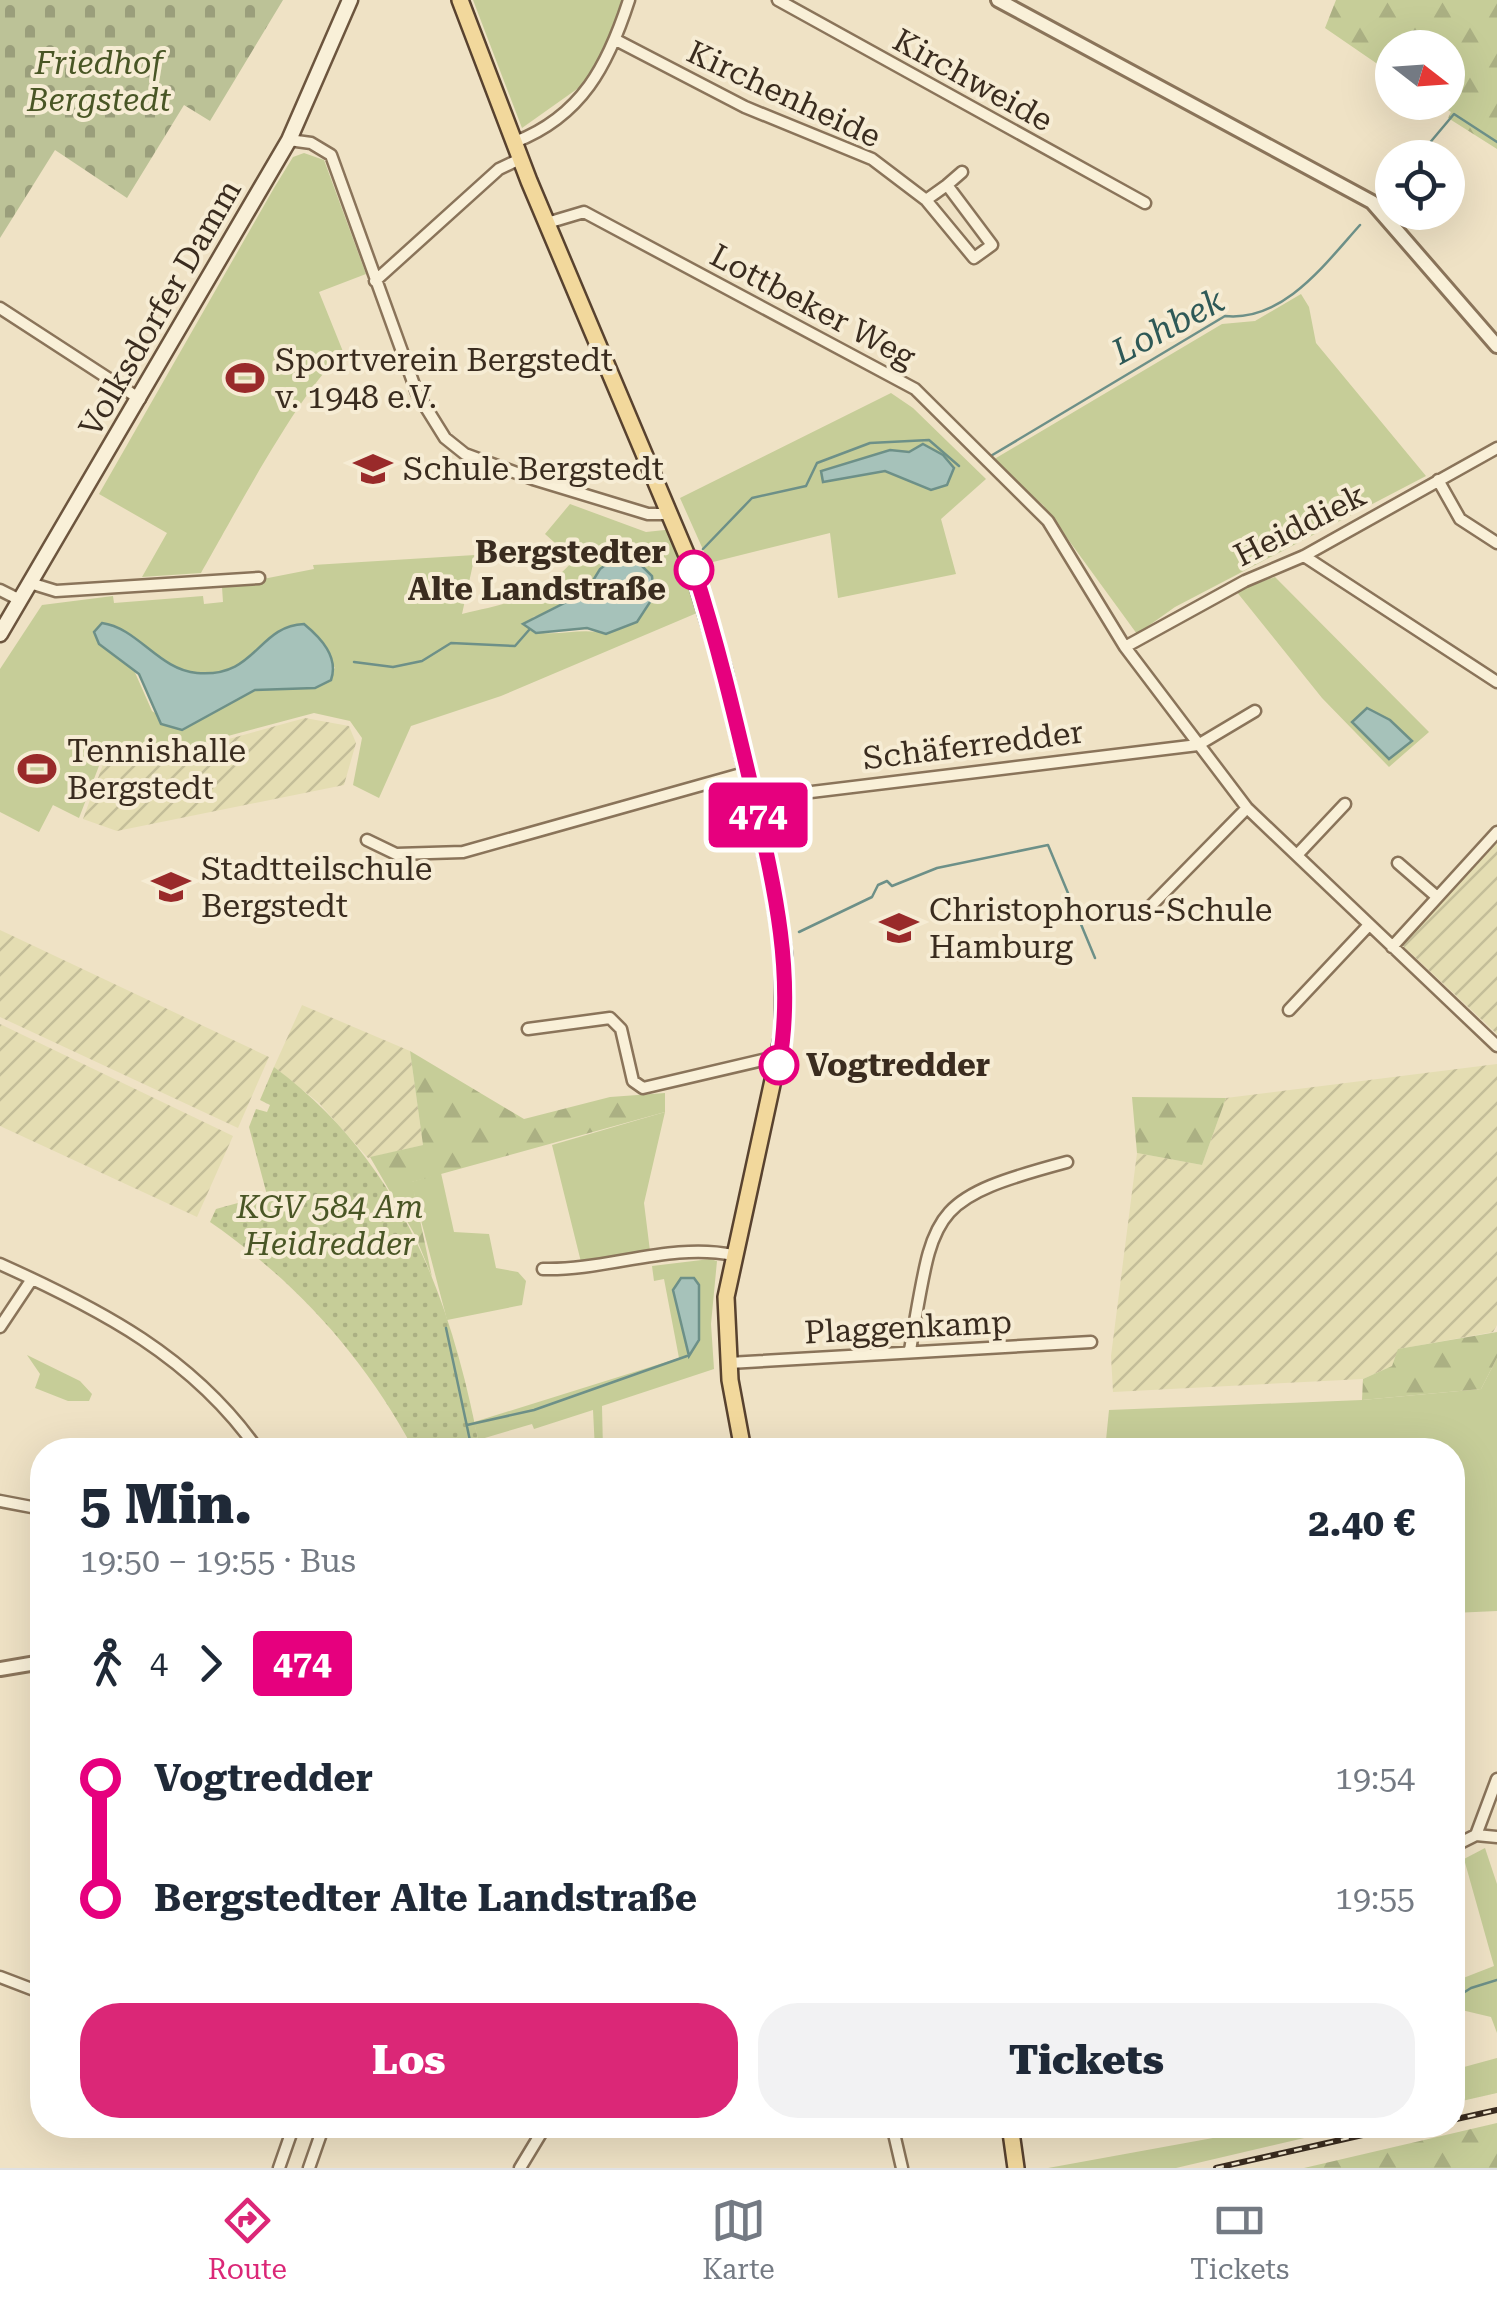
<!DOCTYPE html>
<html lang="de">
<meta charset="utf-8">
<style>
:root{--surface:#fff;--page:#f2f2f3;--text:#1f2937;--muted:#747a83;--line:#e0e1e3;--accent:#db2777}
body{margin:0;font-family:"Roboto Serif",serif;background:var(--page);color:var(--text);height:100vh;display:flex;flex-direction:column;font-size:38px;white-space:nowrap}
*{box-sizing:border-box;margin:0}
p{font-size:32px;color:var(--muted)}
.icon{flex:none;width:55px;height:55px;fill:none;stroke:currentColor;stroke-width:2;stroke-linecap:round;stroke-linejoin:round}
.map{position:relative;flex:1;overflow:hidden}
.panel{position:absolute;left:30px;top:1438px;width:1435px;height:700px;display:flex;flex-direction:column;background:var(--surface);border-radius:40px;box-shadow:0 10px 40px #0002}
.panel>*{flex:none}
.badge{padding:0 20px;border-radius:8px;font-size:35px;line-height:65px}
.needle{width:65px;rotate:107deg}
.buttons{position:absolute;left:1375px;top:30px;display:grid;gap:20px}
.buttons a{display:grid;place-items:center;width:90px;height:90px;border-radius:50%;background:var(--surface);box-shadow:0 10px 40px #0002;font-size:50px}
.map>.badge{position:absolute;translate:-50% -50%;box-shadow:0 0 0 5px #fff}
.legs{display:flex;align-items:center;gap:15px;height:110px;padding:0 50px;font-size:32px}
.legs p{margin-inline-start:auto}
.summary{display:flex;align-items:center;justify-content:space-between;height:170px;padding:0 50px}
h1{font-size:55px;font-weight:800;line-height:75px}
.button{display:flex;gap:20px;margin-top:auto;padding:20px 50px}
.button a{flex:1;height:115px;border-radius:40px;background:var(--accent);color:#fff;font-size:40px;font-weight:800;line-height:115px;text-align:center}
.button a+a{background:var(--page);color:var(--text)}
ul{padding:0 50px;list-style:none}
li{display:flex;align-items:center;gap:35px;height:120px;font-size:38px}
li i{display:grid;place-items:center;width:15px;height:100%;margin:0 12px;background:currentColor}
li i::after{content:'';width:25px;height:25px;margin:-12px;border:8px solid;border-radius:50%;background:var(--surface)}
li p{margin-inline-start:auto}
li:first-child i{background:linear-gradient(#0000 50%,currentColor 0)}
li:last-child i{background:linear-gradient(currentColor 50%,#0000 0)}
.tabs{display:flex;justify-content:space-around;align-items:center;height:140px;border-top:2px solid var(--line);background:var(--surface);font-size:28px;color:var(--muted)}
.tabs a{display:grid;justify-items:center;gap:5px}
.tabs .active{color:var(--accent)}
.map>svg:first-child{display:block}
</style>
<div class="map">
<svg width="1497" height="2168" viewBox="0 0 1497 2168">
<defs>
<pattern id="farmland-furrows" width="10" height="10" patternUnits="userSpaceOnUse" patternTransform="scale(2.5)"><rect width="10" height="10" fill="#e4ddb2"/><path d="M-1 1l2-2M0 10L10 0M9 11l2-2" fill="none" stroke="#c4be99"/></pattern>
<pattern id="forest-firs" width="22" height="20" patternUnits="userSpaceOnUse" patternTransform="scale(2.5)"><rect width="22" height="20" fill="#c6cd98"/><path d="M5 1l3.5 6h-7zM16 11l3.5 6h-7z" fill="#abb083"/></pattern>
<pattern id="cemetery-stones" width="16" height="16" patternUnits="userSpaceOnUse" patternTransform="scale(2.5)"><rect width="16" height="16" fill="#bcc297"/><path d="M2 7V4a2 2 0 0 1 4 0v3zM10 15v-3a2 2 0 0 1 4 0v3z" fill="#9a9e7b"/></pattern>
<pattern id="garden-dots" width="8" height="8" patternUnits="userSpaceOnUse" patternTransform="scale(2.5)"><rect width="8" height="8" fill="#c6cd98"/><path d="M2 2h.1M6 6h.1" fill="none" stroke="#abb083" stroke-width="1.8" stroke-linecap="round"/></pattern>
</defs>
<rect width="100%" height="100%" fill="#efe2c5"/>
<!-- farmland -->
<path fill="url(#farmland-furrows)" d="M305,718L349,726L356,743L344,785L117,831L83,819L109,748L160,758Z
M1497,843V1034L1401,944Z
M0,930L269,1057L238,1128L0,1017Z
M302,1005L410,1051L423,1145L368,1158L319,1103L274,1067Z
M0,1024L233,1136L197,1217L0,1126Z
M1497,1064V1325L1493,1332L1399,1349L1392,1366L1363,1379L1113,1392L1111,1356L1137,1153L1202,1165L1226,1098Z"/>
<!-- green -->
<path fill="#c6cd98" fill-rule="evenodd" d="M473,0H625L601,72L522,128Z
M304,153L324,160L366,274L319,292L344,354C308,375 227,528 201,573L142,577L167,533L99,494L274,188L293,157Z
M1301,294L1309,307L1316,343L1426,476L1175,607L1137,634L1043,505L991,461L1222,324L1255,321Z
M891,393L913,408L986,479L941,519L956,574L838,598L830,533L709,563L680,498ZM890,450L909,452L931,490L885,471L824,482L822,471Z
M570,504L646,532L674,529L704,610L501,696L411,726L379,798L353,785L362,738L350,721L314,713L160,754L107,745L79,818L53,805L39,832L0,812V669L42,605L113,596L114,603L203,596L204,604L223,602L222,587L314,569L313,565L475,555L462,614C513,602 538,599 574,560L545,534ZM634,558L652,576L654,596L606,634C580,626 555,639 529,630L533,617L565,607ZM114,625C147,648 199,697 242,665C259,653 271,636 290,625L315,633L335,668L315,688L255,690L182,730L152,711Z
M1275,577L1429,732L1389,767L1322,698L1236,591Z
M665,1112L644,1203L650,1251L581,1262L552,1145Z
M441,1173L454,1232L489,1234L496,1268L518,1272L526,1281L522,1305L447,1320L411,1182Z
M710,1259L717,1261L711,1324L714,1369L602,1406L603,1450H595L593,1410L534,1429L532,1424L478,1440L474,1422L679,1358L664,1279L654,1281L652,1266Z
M27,1355L80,1381L92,1394L89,1401H68L35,1388L40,1374Z
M1497,1358V1611L1453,1613L1452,1450H1105L1109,1410L1362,1400L1481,1389Z
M1485,1848L1497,1884V2033L1491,2017L1453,2008V1982L1494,1966L1464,1859Z
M1497,2058V2093L1453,2103V2070Z
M1285,2125H1360L1176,2168H1048Z"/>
<!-- forest -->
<path fill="url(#forest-firs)" d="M1336,0H1497V149L1448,118L1451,112L1437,103L1448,102V48H1392V74L1325,28Z
M410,1051L524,1119L610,1097L665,1093V1112L412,1182L432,1277L415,1235L370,1157L423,1145Z
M1132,1097L1226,1098L1202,1165L1137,1153Z
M1497,1332V1358L1481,1389L1362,1400L1363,1379L1392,1366L1398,1349Z
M1497,2123V2168H1304Z"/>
<!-- cemetery -->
<path fill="url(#cemetery-stones)" d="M0,0H283L210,121L184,105L127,198L55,150L0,238Z"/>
<!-- garden -->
<path fill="url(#garden-dots)" d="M274,1067C401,1161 451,1297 480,1450H414C364,1357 297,1282 210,1222L216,1209L267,1195L249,1127L256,1109L267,1112L270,1105L260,1100Z"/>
<!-- water -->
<path fill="#a6c2ba" stroke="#6d9088" stroke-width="2.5" d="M923,444L943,455L954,468L947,485L931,490L885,471L823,482L821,471L890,450L909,452Z
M616,557L634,558L652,576L654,596L637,622L606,634L587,628L536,633L523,624L586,592L600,569Z
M102,623C138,628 159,670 197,673C257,678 257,626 304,624C321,638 339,657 331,680L315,688L255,690L182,730L161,724L139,674L99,644L94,632Z
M1367,708L1390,720L1412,741L1389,759L1352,722Z
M681,1278H694L699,1285V1340L689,1356L673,1290Z"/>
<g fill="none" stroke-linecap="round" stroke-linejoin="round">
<!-- stream -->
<path stroke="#6d9088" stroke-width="2.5" d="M1417,158L1454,114L1497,142
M1381,200L1392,186
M989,457L1225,316C1283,322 1325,264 1360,225
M703,549L752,498L806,486L817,463L870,443L929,440L959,466
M354,662L393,667L422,661L451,643L515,646L529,630
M799,932L872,897L878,885L887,881L892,886L937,868L1048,845L1095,958
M446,1328L472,1450
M467,1425L534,1410L687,1356
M1452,2000L1471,1988L1497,1980
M1196,2136V2125"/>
<!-- minor casing -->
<g stroke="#8a745a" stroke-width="15">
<path id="minor" d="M778,0L1145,203
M616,40L745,107L872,159L926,200
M289,140L311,143L331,155L417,393L445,438L465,454L533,479L648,514H671
M515,142C582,116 608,65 629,0
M947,185L992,245L974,258L926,200Z
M947,185L962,172
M547,223L584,212L915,389L1048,521L1125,647L1247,808L1497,1046
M375,281L499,169L520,159
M0,308L140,399
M1438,480L1460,519L1497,543
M1304,556L1497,682
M30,583L56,591L259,578
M0,590L20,600
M1125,647L1245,581L1304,556L1497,448
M754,799L1198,745L1255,711
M367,840L396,854L463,852L748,772
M1297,855L1345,804
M1398,863L1436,896
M1142,915L1247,808
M1392,947L1497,832
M1289,1010L1369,925
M528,1029L610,1018L621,1029L633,1081L643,1088L780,1056
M0,1264C100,1309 193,1357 258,1450
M543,1269C606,1271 671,1242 733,1255
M0,1327L32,1279
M910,1350C935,1211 925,1200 1067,1162
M729,1363L1091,1342
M0,1501L42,1509
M1476,1835L1497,1837
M1452,1847L1476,1835L1497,1779
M0,1977L42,1993
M892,2125L902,2168
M279,2168L294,2125
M309,2168L324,2125
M520,2168L546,2125"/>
</g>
<!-- tertiary casing -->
<g stroke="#8a745a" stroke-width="18">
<path id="tertiary" d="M998,0L1372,202L1497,346
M0,1669L42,1662"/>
</g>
<!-- secondary casing -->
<g stroke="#6c553e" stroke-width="19">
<path id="secondary" d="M0,634L289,140L350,0"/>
</g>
<!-- primary casing -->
<g stroke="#58422f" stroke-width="20">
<path id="primary" d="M460,0L529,181L693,570L724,671L772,880L784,956L783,1034L726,1297L730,1380L743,1450
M1010,2125L1016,2168"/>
</g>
<!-- minor -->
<use href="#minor" stroke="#f9f0d8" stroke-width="10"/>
<!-- tertiary -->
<use href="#tertiary" stroke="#f9f0d8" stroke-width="12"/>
<!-- secondary -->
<use href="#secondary" stroke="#f9f0d8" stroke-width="14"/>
<!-- primary -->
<use href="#primary" stroke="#f2d89c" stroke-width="15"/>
<!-- rail casing -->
<g stroke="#3a2c1f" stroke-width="6">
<path id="rail" d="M1452,2120L1497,2110
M1396,2133L1431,2125
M1216,2168L1407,2125"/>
</g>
<!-- rail -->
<use href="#rail" stroke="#f6ecd4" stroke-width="2.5" stroke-dasharray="8" stroke-linecap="butt"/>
</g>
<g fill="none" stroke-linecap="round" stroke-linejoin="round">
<!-- line-1 casing -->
<g stroke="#fff" stroke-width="22">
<path id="line-1" d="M694,570C717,641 734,713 751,785C772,877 796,970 779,1065"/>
</g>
<!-- line-1 -->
<use href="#line-1" stroke="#e6007e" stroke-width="15"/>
</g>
<!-- icons -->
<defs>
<g id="stadium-bare" transform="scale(3)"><path d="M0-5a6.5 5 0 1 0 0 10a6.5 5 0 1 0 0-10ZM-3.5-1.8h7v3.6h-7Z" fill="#992a2a" stroke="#f6ecd4" stroke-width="2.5" paint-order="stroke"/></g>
<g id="school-bare" transform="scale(3)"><path d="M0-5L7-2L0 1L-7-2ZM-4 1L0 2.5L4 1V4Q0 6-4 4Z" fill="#992a2a" stroke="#f6ecd4" stroke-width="2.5" paint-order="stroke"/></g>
</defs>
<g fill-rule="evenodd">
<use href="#stadium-bare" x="245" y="378"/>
<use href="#school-bare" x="373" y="469"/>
<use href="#stadium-bare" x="37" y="769"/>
<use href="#school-bare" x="171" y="887"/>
<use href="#school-bare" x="899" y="928"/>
</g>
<!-- markers -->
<g fill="#fff" stroke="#e6007e" stroke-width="5">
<circle cx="694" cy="570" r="18"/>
<circle cx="779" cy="1065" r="18"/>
</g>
<g text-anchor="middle" stroke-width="8" stroke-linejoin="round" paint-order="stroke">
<!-- park labels -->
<g font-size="32" font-style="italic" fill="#495625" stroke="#f6ecd4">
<text x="99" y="74">Friedhof<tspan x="99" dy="37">Bergstedt</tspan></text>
<text x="330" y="1218">KGV 584 Am<tspan x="330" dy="37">Heidredder</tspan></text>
</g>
<!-- street labels -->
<g font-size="32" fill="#3a2c1f" stroke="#f6ecd4">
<text transform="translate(973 80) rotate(29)" y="11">Kirchweide</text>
<text transform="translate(784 94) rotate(25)" y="11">Kirchenheide</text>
<text transform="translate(813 306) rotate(28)" y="11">Lottbeker Weg</text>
<text transform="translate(160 308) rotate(-60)" y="11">Volksdorfer Damm</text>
<text transform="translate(1300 525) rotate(-27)" y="11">Heiddiek</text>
<text transform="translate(973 745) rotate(-7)" y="11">Schäferredder</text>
<text transform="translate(908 1327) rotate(-3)" y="11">Plaggenkamp</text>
</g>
<!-- poi labels -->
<g font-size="32" fill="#3a2c1f" stroke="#f6ecd4" text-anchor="start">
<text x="275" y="371">Sportverein Bergstedt<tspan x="275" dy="37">v. 1948 e.V.</tspan></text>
<text x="403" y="480">Schule Bergstedt</text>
<text x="67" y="762">Tennishalle<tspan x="67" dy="37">Bergstedt</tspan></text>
<text x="201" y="880">Stadtteilschule<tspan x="201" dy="37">Bergstedt</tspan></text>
<text x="929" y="921">Christophorus-Schule<tspan x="929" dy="37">Hamburg</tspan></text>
</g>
<!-- stop labels -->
<g font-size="32" font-weight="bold" fill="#3a2c1f" stroke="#f6ecd4" text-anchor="end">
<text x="666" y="563">Bergstedter<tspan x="666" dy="37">Alte Landstraße</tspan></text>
<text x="806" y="1076" text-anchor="start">Vogtredder</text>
</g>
<!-- water labels -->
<g font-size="35" font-style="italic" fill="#2e5957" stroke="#f6ecd4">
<text transform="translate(1168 326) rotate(-28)" y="12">Lohbek</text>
</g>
</g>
</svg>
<div class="buttons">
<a><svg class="needle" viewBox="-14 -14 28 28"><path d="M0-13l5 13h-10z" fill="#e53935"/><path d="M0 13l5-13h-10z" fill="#747a83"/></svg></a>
<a><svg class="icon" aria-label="locate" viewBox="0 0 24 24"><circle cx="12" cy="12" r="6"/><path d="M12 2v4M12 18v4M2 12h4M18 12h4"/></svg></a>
</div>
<b class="badge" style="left:758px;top:815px;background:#e6007e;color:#fff">474</b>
<section class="panel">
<div class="summary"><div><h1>5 Min.</h1><p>19:50 – 19:55 · Bus</p></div><b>2.40 €</b></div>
<div class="legs"><svg class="icon" aria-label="walk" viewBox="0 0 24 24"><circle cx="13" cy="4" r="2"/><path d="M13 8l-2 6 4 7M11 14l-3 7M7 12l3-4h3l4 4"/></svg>4<svg class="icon" aria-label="forward" viewBox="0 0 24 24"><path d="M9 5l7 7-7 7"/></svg><b class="badge" style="background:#e6007e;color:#fff">474</b></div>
<ul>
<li><i style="color:#e6007e"></i><b>Vogtredder</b><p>19:54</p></li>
<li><i style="color:#e6007e"></i><b>Bergstedter Alte Landstraße</b><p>19:55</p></li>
</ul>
<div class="button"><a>Los</a><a>Tickets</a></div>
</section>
</div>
<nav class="tabs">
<a class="active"><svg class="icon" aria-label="directions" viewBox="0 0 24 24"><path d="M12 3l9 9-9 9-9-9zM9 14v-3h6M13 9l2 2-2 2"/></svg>Route</a>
<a><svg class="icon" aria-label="map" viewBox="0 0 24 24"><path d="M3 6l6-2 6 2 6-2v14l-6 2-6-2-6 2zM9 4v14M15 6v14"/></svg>Karte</a>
<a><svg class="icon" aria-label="tickets" viewBox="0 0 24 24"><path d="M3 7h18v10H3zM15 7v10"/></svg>Tickets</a>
</nav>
